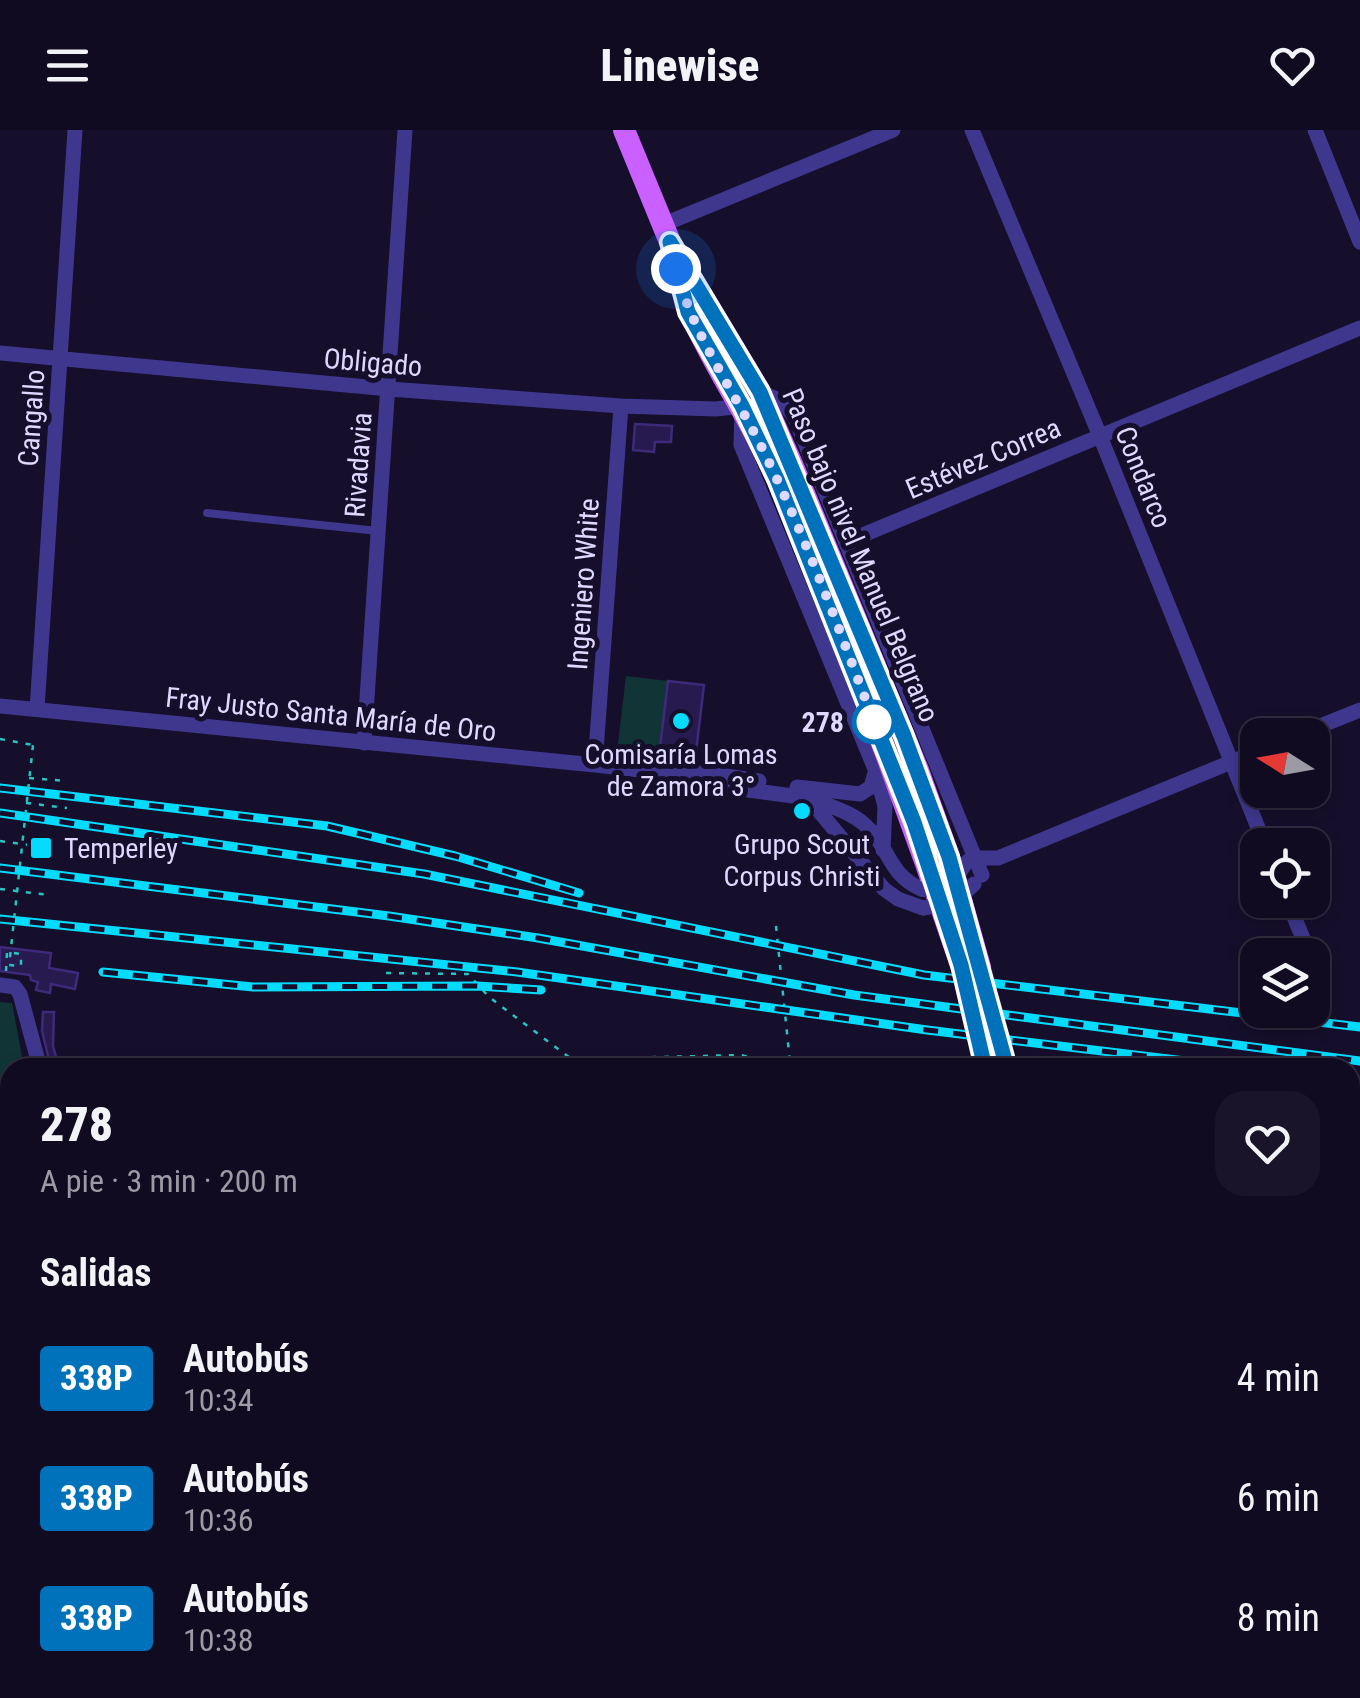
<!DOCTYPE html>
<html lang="es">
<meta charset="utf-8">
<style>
:root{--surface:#100b20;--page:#191429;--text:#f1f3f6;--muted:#9c9ba5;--line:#302b3e}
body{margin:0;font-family:"Roboto Condensed",sans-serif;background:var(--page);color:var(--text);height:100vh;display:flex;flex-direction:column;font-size:38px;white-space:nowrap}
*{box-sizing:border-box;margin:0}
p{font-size:32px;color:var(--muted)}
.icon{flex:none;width:55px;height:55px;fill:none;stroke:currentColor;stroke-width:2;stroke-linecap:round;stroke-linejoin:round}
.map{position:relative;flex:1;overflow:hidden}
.drawer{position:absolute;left:0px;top:928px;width:1360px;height:642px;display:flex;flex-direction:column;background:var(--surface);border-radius:30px 30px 0 0;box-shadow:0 5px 15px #0003,0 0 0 2px var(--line)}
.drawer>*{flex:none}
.badge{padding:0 20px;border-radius:8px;font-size:35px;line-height:65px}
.needle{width:65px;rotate:281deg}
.fabs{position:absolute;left:1240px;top:588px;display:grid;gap:20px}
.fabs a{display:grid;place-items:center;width:90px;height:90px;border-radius:20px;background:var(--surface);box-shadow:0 5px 15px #0003,0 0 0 2px var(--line);font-size:50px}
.you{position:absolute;width:50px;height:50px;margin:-25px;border:8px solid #fff;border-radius:50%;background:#1a73e8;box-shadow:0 0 0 15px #1a73e833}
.map>.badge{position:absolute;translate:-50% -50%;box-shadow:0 0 0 5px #fff}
h2{padding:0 40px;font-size:38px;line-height:90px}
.round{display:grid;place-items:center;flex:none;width:105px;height:105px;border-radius:30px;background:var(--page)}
.overview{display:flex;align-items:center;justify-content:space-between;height:170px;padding:0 40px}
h1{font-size:48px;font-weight:800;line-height:75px}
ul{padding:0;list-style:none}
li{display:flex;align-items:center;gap:30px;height:120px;padding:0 40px}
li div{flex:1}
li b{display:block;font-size:38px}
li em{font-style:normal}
li .badge{min-width:110px;font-weight:700;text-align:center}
header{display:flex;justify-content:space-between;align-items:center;height:130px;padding:0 40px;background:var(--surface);font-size:45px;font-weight:800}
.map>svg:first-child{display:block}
</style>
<header><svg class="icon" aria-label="menu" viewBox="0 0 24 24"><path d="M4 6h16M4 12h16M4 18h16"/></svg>Linewise<svg class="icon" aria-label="heart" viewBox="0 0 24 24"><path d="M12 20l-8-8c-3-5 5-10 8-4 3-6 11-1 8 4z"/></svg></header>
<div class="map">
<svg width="1360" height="1568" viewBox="0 0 1360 1568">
<rect width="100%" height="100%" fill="#150f2b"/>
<!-- green -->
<path fill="#113536" d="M626,546L668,551L659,626L617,621Z
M0,872L12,873L24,937L10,938V961L0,960Z
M1360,1118V1247L1350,1214V1121Z"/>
<!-- building -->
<path fill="#261a4e" stroke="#3e2a7b" stroke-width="2.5" d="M635,294L672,296L671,312H655L654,322L633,320Z
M668,551L704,555L695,630L659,626Z
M0,817L51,823L49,838L78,843L75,859L51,854L50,863L36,860L38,852L31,850L30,845L0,841Z
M43,882H54L53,916L59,938H51L42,901Z"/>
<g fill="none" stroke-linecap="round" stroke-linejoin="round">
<!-- primary-tunnel -->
<path stroke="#332d4b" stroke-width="22" stroke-dasharray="22 11" stroke-linecap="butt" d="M961,835L985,936
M980,837L1007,938"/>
<!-- path -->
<path stroke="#27c5c2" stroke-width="2.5" stroke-dasharray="5 8" stroke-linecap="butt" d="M0,609L33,615
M29,648L67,651
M26,673L67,678
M0,711L52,718
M0,759L49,765
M776,796L790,932
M6,841L7,822L21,824V836L9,835L10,827
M386,843L468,844L489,867L570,928
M417,933L741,925L774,934L850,932V938
M1299,1560L1302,1568"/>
<!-- service -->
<path stroke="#3e378d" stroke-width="8" d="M207,383L378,401"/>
<!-- minor -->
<path stroke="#3e378d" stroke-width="15" d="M972,0L1100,306L1265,715
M1315,0L1360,112
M662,95L893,0
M0,223L389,259L621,276L716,279L742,276L741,315L875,639L885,676L883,720
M760,262L781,271L794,286L982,745
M846,412L1360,198
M0,576L595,635L657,642L689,652L808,668L884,759L898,769L923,778
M37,579L75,0
M1298,605L1360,580
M364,613L405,0
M595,635L621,276
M663,642L687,640L759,651
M797,657L860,664L871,657L875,643
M807,666C825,676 847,679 864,694C890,716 887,744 921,759
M968,731L973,728H998L1258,621
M1287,770L1310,825
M0,855L15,857L20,864L40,938
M0,1232L10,1228
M0,1430L10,1426
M0,1520L10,1544
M17,1560L20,1568
M287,1560L290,1568
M771,1560L775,1568
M1007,1560L1011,1568
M1217,1560L1219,1568
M1236,1560V1568
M510,1568L529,1560"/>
<!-- tertiary -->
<path stroke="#3e378d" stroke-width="18" d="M0,975L10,976"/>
<!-- primary -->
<path stroke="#ca60ff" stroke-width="22" d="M624,0L670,112L760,262L792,334L918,640L949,727L980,837
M675,135C693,213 748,278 779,353C845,511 906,672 961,835
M985,936V938
M1252,1560L1258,1568
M1273,1560L1276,1568"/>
<!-- rail casing -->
<g stroke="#05dbff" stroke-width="9">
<path id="rail" d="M0,658L327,696L455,726L579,763
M0,683L424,744L924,845L1360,897
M0,738L389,786L538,808L854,865L1360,931
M0,789L517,842L927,900L1244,938
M103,842L253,857L477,856L541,860
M1350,950L1360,952
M1350,970L1360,972"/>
</g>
<!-- rail -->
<use href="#rail" stroke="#150f2b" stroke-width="5" stroke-dasharray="15" stroke-linecap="butt"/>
<!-- path-bridge -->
<path stroke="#27c5c2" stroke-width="2.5" stroke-dasharray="5 8" stroke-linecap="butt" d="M10,827L33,615"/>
<!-- minor-bridge -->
<path stroke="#3e378d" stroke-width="15" d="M921,759C945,763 954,752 965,734
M923,778L954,773L974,754"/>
</g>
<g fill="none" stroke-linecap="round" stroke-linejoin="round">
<!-- line casing -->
<g stroke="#fff" stroke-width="22">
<path id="line" d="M985,938L961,835L914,692L777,349L742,276L688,182L670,112L760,262L904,606L949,727L1007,938"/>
</g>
<!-- line -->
<use href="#line" stroke="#0072bc" stroke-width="15"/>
<!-- walk -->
<path stroke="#dfd9ff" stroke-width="10" stroke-dasharray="0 18" d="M676,139C693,206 735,262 765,324C807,410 840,502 874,592"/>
</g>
<!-- markers -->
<g fill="#05dbff" stroke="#150f2b" stroke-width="4">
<circle cx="681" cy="591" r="10"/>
<circle cx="802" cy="681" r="10"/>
<rect x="29" y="706" width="24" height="24" rx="5"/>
</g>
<circle fill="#fff" stroke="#0072bc" stroke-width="5" cx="874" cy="592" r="20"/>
<g text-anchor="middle" stroke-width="10" stroke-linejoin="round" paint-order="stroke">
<!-- street labels -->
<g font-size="28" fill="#dfd9ff" stroke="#150f2b">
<text transform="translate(373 232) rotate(5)" y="10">Obligado</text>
<text transform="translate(31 288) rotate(-86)" y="10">Cangallo</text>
<text transform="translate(983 328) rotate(-23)" y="10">Estévez Correa</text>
<text transform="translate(358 335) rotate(-86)" y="10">Rivadavia</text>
<text transform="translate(1144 347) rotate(68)" y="10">Condarco</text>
<text transform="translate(861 425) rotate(67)" y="10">Paso bajo nivel Manuel Belgrano</text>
<text transform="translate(583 454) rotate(-86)" y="10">Ingeniero White</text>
<text transform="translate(331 584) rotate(6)" y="10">Fray Justo Santa María de Oro</text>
</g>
<!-- stop labels -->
<g font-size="28" font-weight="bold" fill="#dfd9ff" stroke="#150f2b" text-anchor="end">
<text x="844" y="602">278</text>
</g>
<!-- poi labels -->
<g font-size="28" fill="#dfd9ff" stroke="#150f2b">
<text x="681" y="634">Comisaría Lomas<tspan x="681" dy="32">de Zamora 3°</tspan></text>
<text x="802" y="724">Grupo Scout<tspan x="802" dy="32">Corpus Christi</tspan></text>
<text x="64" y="728" text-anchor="start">Temperley</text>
</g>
</g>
</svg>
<div class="fabs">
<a><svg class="needle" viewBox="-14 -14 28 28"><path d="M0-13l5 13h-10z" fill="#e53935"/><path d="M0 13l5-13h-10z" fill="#9c9ba5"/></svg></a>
<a><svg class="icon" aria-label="locate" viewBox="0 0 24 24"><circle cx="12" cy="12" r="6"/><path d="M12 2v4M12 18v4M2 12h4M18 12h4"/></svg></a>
<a><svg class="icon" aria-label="layers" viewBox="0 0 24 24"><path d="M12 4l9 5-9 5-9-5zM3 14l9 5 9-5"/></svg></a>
</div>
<div class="you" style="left:676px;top:139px"></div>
<section class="drawer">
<div class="overview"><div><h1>278</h1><p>A pie · 3 min · 200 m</p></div><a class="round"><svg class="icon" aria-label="heart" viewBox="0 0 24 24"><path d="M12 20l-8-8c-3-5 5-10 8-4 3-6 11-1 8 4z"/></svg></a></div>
<h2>Salidas</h2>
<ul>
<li><span class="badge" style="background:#0072bc;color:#fff">338P</span><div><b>Autobús</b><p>10:34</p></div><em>4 min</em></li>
<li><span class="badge" style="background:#0072bc;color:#fff">338P</span><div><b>Autobús</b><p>10:36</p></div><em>6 min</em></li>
<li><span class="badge" style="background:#0072bc;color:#fff">338P</span><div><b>Autobús</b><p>10:38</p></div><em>8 min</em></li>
</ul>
</section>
</div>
